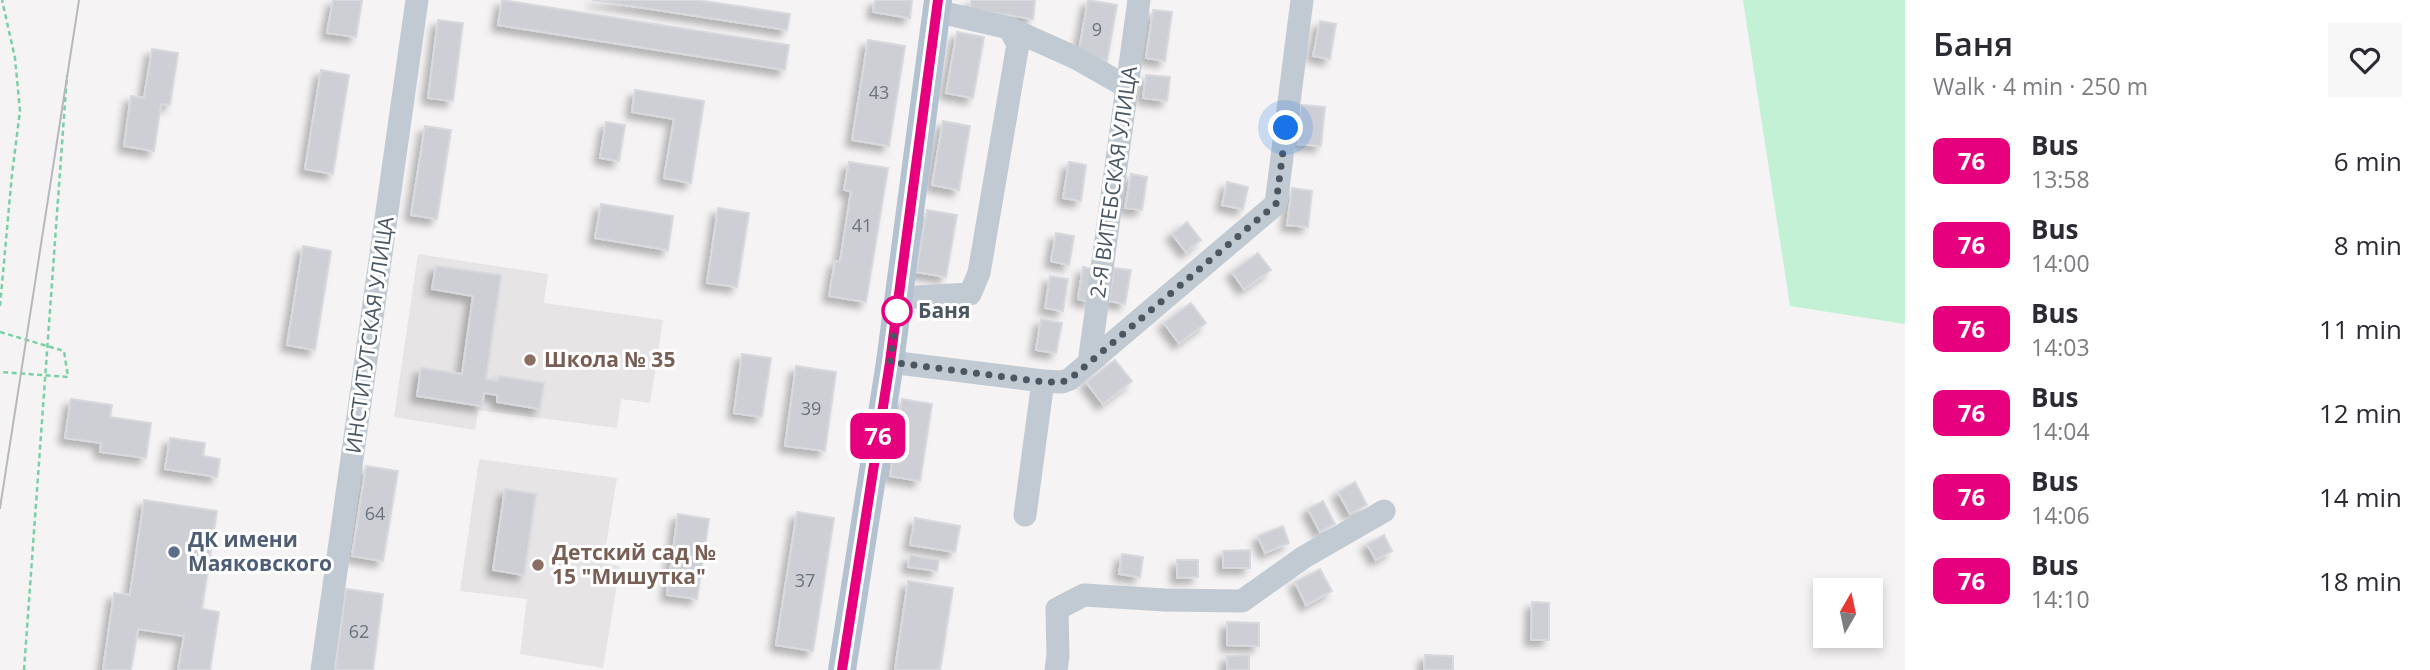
<!DOCTYPE html>
<meta charset="utf-8">
<style>
:root{--surface:#fff;--page:#f7f7f7;--text:#2b2b33;--muted:#7c7c81}
body{margin:0;font-family:"Open Sans",sans-serif;background:var(--page);color:var(--text);height:100vh;display:flex;flex-direction:column;font-size:26px;white-space:nowrap}
*{box-sizing:border-box;margin:0}
p{font-size:23px;color:var(--muted)}
.icon{flex:none;width:38px;height:38px;fill:none;stroke:currentColor;stroke-width:2;stroke-linecap:round;stroke-linejoin:round}
.map{position:relative;flex:1;overflow:hidden}
.panel{display:flex;flex-direction:column;background:var(--surface);width:525px}
.panel>*{flex:none}
.badge{padding:0 14px;border-radius:10px;font-size:24px;line-height:46px}
.needle{width:46px;rotate:9deg}
.fabs{position:absolute;left:1813px;top:578px;display:grid;gap:14px}
.fabs a{display:grid;place-items:center;width:70px;height:70px;border-radius:0px;background:var(--surface);box-shadow:0 4px 10px #0003;font-size:35px}
.you{position:absolute;width:35px;height:35px;margin:-18px;border:5px solid #fff;border-radius:50%;background:#1a73e8;box-shadow:0 0 0 10px #1a73e833}
.map>.badge{position:absolute;translate:-50% -50%;box-shadow:0 0 0 4px #fff}
.round{display:grid;place-items:center;flex:none;width:74px;height:74px;border-radius:0px;background:var(--page)}
.head{display:flex;align-items:center;justify-content:space-between;height:119px;padding:0 28px}
h1{font-size:33px;font-weight:600;line-height:52px}
ul{padding:0;list-style:none}
li{display:flex;align-items:center;gap:21px;height:84px;padding:0 28px}
li div{flex:1}
li b{display:block;font-size:26px}
li em{font-style:normal}
li .badge{min-width:77px;font-weight:700;text-align:center}
main{display:flex;flex:1;min-height:0}
.map>svg:first-child{display:block}
</style>
<main>
<div class="map">
<svg width="1905" height="670" viewBox="0 0 1905 670">
<defs>
<filter id="shadow"><feDropShadow dx="-6" dy="6" stdDeviation="3.5" flood-color="#0004"/></filter>
</defs>
<rect width="100%" height="100%" fill="#f5f3f3"/>
<!-- education -->
<path fill="#e6e4e5" d="M418,254L548,274L544,303L663,320L650,403L621,399L617,428L478,410L475,430L394,417Z
M479,459L617,478L603,563L620,566L603,668L520,654L527,599L460,591Z"/>
<!-- green -->
<path fill="#c3f1d5" d="M1743,0H1905V324L1790,306Z"/>
<!-- building -->
<path fill="#cdcfd5" stroke="#d7d9de" stroke-width="2" filter="url(#shadow)" d="M333,0H362L356,37L327,33Z
M502,0L789,45L785,70L498,25Z
M592,0H697L790,14L787,30Z
M875,0H912L910,18L873,12Z
M971,0H1035L1033,19L970,9Z
M1088,0L1117,5L1107,61L1078,56Z
M1153,10L1172,12L1165,61L1146,58Z
M438,20L463,23L453,101L428,98Z
M1320,21L1336,24L1330,59L1313,56Z
M957,32L984,37L973,98L946,93Z
M868,40L905,46L889,146L852,140Z
M152,49L178,53L170,105L161,104L154,151L124,146L131,96L144,98Z
M321,70L349,75L333,174L305,169Z
M1146,75L1170,77L1167,101L1143,98Z
M635,90L704,101L691,183L664,178L674,119L632,112Z
M1302,105L1325,107L1321,146L1298,144Z
M943,121L970,126L959,190L932,185Z
M606,122L625,125L619,161L600,158Z
M425,126L451,130L437,219L411,215Z
M849,162L888,168L866,302L829,296L835,261L840,262L851,191L844,190Z
M1069,162L1086,165L1081,201L1063,198Z
M1131,174L1147,177L1142,210L1125,208Z
M1227,182L1248,187L1243,209L1222,205Z
M1292,188L1312,191L1308,227L1287,225Z
M601,204L673,216L668,250L595,238Z
M718,208L749,213L737,287L707,283Z
M927,210L957,215L946,277L916,272Z
M1187,222L1201,240L1186,252L1172,234Z
M1056,233L1074,236L1069,265L1051,261Z
M303,246L331,251L315,350L287,345Z
M1258,253L1271,270L1244,289L1232,272Z
M436,266L501,275L486,379L498,381L499,376L544,383L540,409L497,402V395L484,393L482,406L417,396L421,368L462,374L473,296L432,289Z
M1083,267L1097,270L1091,302L1078,299Z
M1114,268L1131,270L1125,304L1109,301Z
M1050,276L1068,279L1063,311L1045,308Z
M1191,303L1206,323L1179,343L1164,323Z
M1041,319L1062,323L1056,353L1036,350Z
M742,354L771,358L762,417L734,413Z
M1115,360L1132,381L1103,404L1086,382Z
M796,366L836,372L825,451L785,446Z
M71,399L112,405L110,417L151,423L146,458L100,452L101,443L65,438Z
M902,399L932,404L920,481L890,476Z
M170,438L205,443L203,456L220,459L217,477L165,469Z
M366,466L398,471L383,561L352,556Z
M1355,482L1367,505L1350,514L1338,492Z
M505,489L536,494L524,575L493,570Z
M144,500L217,511L202,609L219,612L210,670H178L184,636L138,629L131,670H103L114,593L130,595Z
M1323,501L1335,524L1320,532L1308,509Z
M797,512L834,518L813,651L776,645Z
M678,514L709,519L697,599L667,595Z
M915,518L960,526L955,552L910,545Z
M1283,526L1289,543L1265,553L1258,536Z
M1384,535L1392,551L1376,560L1367,544Z
M1250,550V568H1223V551Z
M1122,554L1143,557L1140,577L1119,574Z
M910,555L939,560L937,571L908,567Z
M1177,560H1198V577L1177,578Z
M1320,569L1332,591L1306,605L1295,582Z
M908,581L953,588L940,670H895Z
M346,589L383,594L373,670H335Z
M1532,602L1549,603V640H1531Z
M1227,622L1259,623V646L1227,645Z
M1249,655V670H1227V656Z
M1425,655L1453,656V670H1424Z"/>
<g fill="none" stroke-linecap="round" stroke-linejoin="round">
<!-- path -->
<path stroke="#7ad0a6" stroke-width="2.5" stroke-dasharray="5 3.5" stroke-linecap="butt" d="M0,306L12,174L20,111L15,58L2,0
M0,332L64,351L68,377L0,372
M24,670L67,75"/>
<!-- minor -->
<path stroke="#c1cad2" stroke-width="23" d="M1009,28L1076,58L1127,87
M899,298L970,294L979,273L1018,44L1009,28L936,11
M890,362L1043,381L1062,382L1070,379L1276,204L1302,0
M1089,363L1139,0
M1025,515L1043,381
M322,670L417,0
M1056,670L1058,656L1057,609L1084,595L1165,600L1242,601L1304,557L1384,511"/>
<!-- major -->
<path stroke="#b3c2d1" stroke-width="28" d="M842,670L890,362L938,0"/>
<!-- tram -->
<path stroke="#b5b8bd" stroke-width="2" d="M0,508L79,0"/>
</g>
<g fill="none" stroke-linecap="round" stroke-linejoin="round">
<!-- line casing -->
<g stroke="#fff" stroke-width="16">
<path id="line" d="M842,670L890,362L938,0"/>
</g>
<!-- line -->
<use href="#line" stroke="#e6007e" stroke-width="10"/>
<!-- walk -->
<path stroke="#4a5661" stroke-width="7" stroke-dasharray="0 12.6" d="M897,311L890,362L1044,382H1062L1070,379L1276,204L1286,128"/>
</g>
<!-- markers -->
<circle fill="#fff" stroke="#e6007e" stroke-width="3.5" cx="897" cy="311" r="14"/>
<g fill="#8d6e63" stroke="#fff" stroke-width="2.5">
<circle cx="530" cy="360" r="7"/>
<circle cx="538" cy="565" r="7"/>
</g>
<circle fill="#5c6f8a" stroke="#fff" stroke-width="2.5" cx="174" cy="552" r="7"/>
<g text-anchor="middle" stroke-width="6" stroke-linejoin="round" paint-order="stroke">
<!-- number labels -->
<g font-size="18" fill="#6b747e">
<text x="1097" y="36">9</text>
<text x="879" y="99">43</text>
<text x="862" y="232">41</text>
<text x="811" y="415">39</text>
<text x="375" y="520">64</text>
<text x="805" y="587">37</text>
<text x="359" y="638">62</text>
</g>
<!-- street labels -->
<g font-size="21" fill="#4a5661" stroke="#fff">
<text transform="translate(1114 182) rotate(-82)" y="7">2-Я ВИТЕБСКАЯ УЛИЦА</text>
<text transform="translate(370 335) rotate(-82)" y="7">ИНСТИТУТСКАЯ УЛИЦА</text>
</g>
<!-- stop labels -->
<g font-size="21" font-weight="bold" fill="#4a5661" stroke="#fff" text-anchor="start">
<text x="918" y="318">Баня</text>
</g>
<!-- education labels -->
<g font-size="21" font-weight="bold" fill="#785e54" stroke="#fff" text-anchor="start">
<text x="544" y="367">Школа № 35</text>
<text x="552" y="560">Детский сад №<tspan x="552" dy="24">15 "Мишутка"</tspan></text>
</g>
<!-- service labels -->
<g font-size="21" font-weight="bold" fill="#4e5e75" stroke="#fff" text-anchor="start">
<text x="188" y="547">ДК имени<tspan x="188" dy="24">Маяковского</tspan></text>
</g>
</g>
</svg>
<div class="fabs">
<a><svg class="needle" viewBox="-14 -14 28 28"><path d="M0-13l5 13h-10z" fill="#e53935"/><path d="M0 13l5-13h-10z" fill="#7c7c81"/></svg></a>
</div>
<div class="you" style="left:1286px;top:128px"></div>
<b class="badge" style="left:878px;top:436px;background:#e6007e;color:#fff">76</b>
</div>
<section class="panel">
<div class="head"><div><h1>Баня</h1><p>Walk · 4 min · 250 m</p></div><a class="round"><svg class="icon" aria-label="heart" viewBox="0 0 24 24"><path d="M12 20l-8-8c-3-5 5-10 8-4 3-6 11-1 8 4z"/></svg></a></div>
<ul>
<li><span class="badge" style="background:#e6007e;color:#fff">76</span><div><b>Bus</b><p>13:58</p></div><em>6 min</em></li>
<li><span class="badge" style="background:#e6007e;color:#fff">76</span><div><b>Bus</b><p>14:00</p></div><em>8 min</em></li>
<li><span class="badge" style="background:#e6007e;color:#fff">76</span><div><b>Bus</b><p>14:03</p></div><em>11 min</em></li>
<li><span class="badge" style="background:#e6007e;color:#fff">76</span><div><b>Bus</b><p>14:04</p></div><em>12 min</em></li>
<li><span class="badge" style="background:#e6007e;color:#fff">76</span><div><b>Bus</b><p>14:06</p></div><em>14 min</em></li>
<li><span class="badge" style="background:#e6007e;color:#fff">76</span><div><b>Bus</b><p>14:10</p></div><em>18 min</em></li>
</ul>
</section>
</main>
